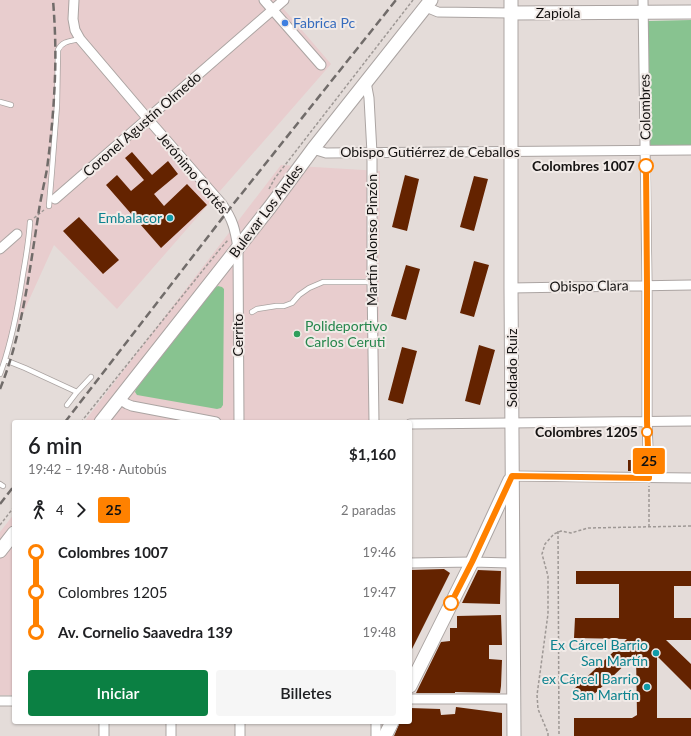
<!DOCTYPE html>
<html lang="es">
<meta charset="utf-8">
<style>
:root{--surface:#fff;--page:#f6f6f6;--text:#202124;--muted:#757577;--accent:#0b8043}
body{margin:0;font-family:Lato,sans-serif;background:var(--page);color:var(--text);height:100vh;display:flex;flex-direction:column;font-size:15px;white-space:nowrap}
*{box-sizing:border-box;margin:0}
p{font-size:13px;color:var(--muted)}
.icon{flex:none;width:22px;height:22px;fill:none;stroke:currentColor;stroke-width:2;stroke-linecap:round;stroke-linejoin:round}
.map{position:relative;flex:1;overflow:hidden}
.sheet{position:absolute;left:12px;top:420px;width:400px;height:304px;display:flex;flex-direction:column;background:var(--surface);border-radius:4px;box-shadow:0 1px 3px #0004}
.sheet>*{flex:none}
.badge{padding:0 8px;border-radius:3px;font-size:14px;line-height:26px}
.map>.badge{position:absolute;translate:-50% -50%;box-shadow:0 0 0 2px #fff}
.legs{display:flex;align-items:center;gap:6px;height:44px;padding:0 16px;font-size:13px}
.legs p{margin-inline-start:auto}
.head{display:flex;align-items:center;justify-content:space-between;height:68px;padding:0 16px}
h1{font-size:22px;font-weight:600;line-height:30px}
.cta{display:flex;gap:8px;margin-top:auto;padding:8px 16px}
.cta a{flex:1;height:46px;border-radius:4px;background:var(--accent);color:#fff;font-size:16px;font-weight:600;line-height:46px;text-align:center}
.cta a+a{background:var(--page);color:var(--text)}
ul{padding:0 16px;list-style:none}
li{display:flex;align-items:center;gap:14px;height:40px;font-size:15px}
li i{display:grid;place-items:center;width:6px;height:100%;margin:0 5px;background:currentColor}
li i::after{content:'';width:10px;height:10px;margin:-5px;border:3px solid;border-radius:50%;background:var(--surface)}
li p{margin-inline-start:auto}
li:first-child i{background:linear-gradient(#0000 50%,currentColor 0)}
li:last-child i{background:linear-gradient(currentColor 50%,#0000 0)}
.map>svg:first-child{display:block}
</style>
<div class="map">
<svg width="691" height="736" viewBox="0 0 691 736">
<rect width="100%" height="100%" fill="#e4dcd9"/>
<!-- industrial -->
<path fill="#e8cdce" d="M0,0H276L331,64L117,309L54,245L0,364Z
M281,165L380,171L378,422H84Z
M14,514V695H0V532Z"/>
<!-- green -->
<path fill="#88c390" d="M691,20V146L648,147V21Z
M218,286L222,287L224,289L223,405L221,408L217,409L137,395L135,392L136,389L215,288Z"/>
<!-- building -->
<path fill="#642300" d="M132,152L152,175L168,161L178,174L154,194L164,206L187,184L207,205L161,248L140,224L106,185L117,175L131,191L144,180L125,158Z
M405,175L419,179L407,231L392,227Z
M474,176L488,179L474,231L460,227Z
M79,217L119,260L103,274L63,231Z
M474,261L489,265L474,317L460,313Z
M406,265L420,269L406,320L391,316Z
M479,345L495,350L480,405L465,401Z
M402,347L417,351L403,404L388,400Z
M628,460H642L643,468L640,471H628Z
M444,569L450,573L410,653V570Z
M478,570L501,571L500,604L462,603Z
M576,571H691V586H674V618H691V640H666L691,664V690L657,656V718H691V736H574V718H632L637,715L636,654L586,702L573,690L627,639L574,638L575,618H619V584H576Z
M501,615L502,645H489V659L502,660L501,686L500,693L455,692V693H416L441,642L450,641V628H457V616Z
M456,707L502,713V736H394L400,722H410V708L440,709L441,715L455,714Z"/>
<g fill="none" stroke-linecap="round" stroke-linejoin="round">
<!-- service casing -->
<g stroke="#aba4a2" stroke-width="6">
<path id="service" d="M0,102L11,105
M49,206L52,170L57,105L58,50C62,41 71,41 80,39
M252,312L257,309L276,306H284L292,303L299,295L309,288L323,282H372
M5,360L25,368L77,392
M0,374C12,342 18,308 23,274C26,257 29,239 30,222
M67,405L77,392L91,377
M0,484L3,486"/>
</g>
<!-- minor casing -->
<g stroke="#aba4a2" stroke-width="11">
<path id="minor" d="M74,0L73,19L75,30L80,39L148,119L222,204C233,220 235,229 238,248L239,422
M264,0L321,65
M643,0L647,285V421L649,478
M426,7L438,12L512,13
M366,82L369,98L372,153V282L374,422
M313,149L326,153L691,150
M55,199L284,0
M0,249L17,234
M511,288L691,285
M119,399L127,404L132,406L216,422
M410,424L691,421
M512,476L691,478
M410,563L472,562L513,563
M410,699H514
M0,701H14
M240,722V736
M104,736V722
M171,736V722
M376,736V722"/>
</g>
<!-- secondary casing -->
<g stroke="#aba4a2" stroke-width="15">
<path id="secondary" d="M511,0V288L514,736
M512,13L691,12
M101,422L270,207L313,149L431,0
M0,551L14,533
M410,686L472,562L510,480
M385,736L392,722"/>
</g>
<!-- path -->
<path stroke="#9e9895" stroke-width="1.5" stroke-dasharray="3 2" stroke-linecap="butt" d="M269,189L275,178L413,0
M34,218L44,210
M81,422L220,249L228,240
M0,525L14,507
M649,527V486
M558,531L559,736
M548,736V733L538,709L537,695L548,614V576L542,554L545,544L554,534L561,531L571,533L588,528L691,526"/>
<!-- service -->
<use href="#service" stroke="#fff" stroke-width="4.5"/>
<!-- minor -->
<use href="#minor" stroke="#fff" stroke-width="9"/>
<!-- secondary -->
<use href="#secondary" stroke="#fff" stroke-width="13"/>
<!-- rail -->
<path stroke="#716c6a" stroke-width="2.5" stroke-dasharray="8 4" stroke-linecap="butt" d="M0,389C22,335 29,274 38,217C40,201 44,185 47,169C51,138 54,107 55,76C56,50 55,25 53,0
M65,422L227,212L396,0
M0,504L14,486"/>
</g>
<g fill="none" stroke-linecap="round" stroke-linejoin="round">
<!-- line-1 casing -->
<g stroke="#fff" stroke-width="9">
<path id="line-1" d="M451,603L472,562L512,476L649,478L647,421V285L646,166"/>
</g>
<!-- line-1 -->
<use href="#line-1" stroke="#ff8100" stroke-width="6"/>
</g>
<!-- markers -->
<circle fill="#3f7fe0" stroke="#f1eae7" stroke-width="1.5" cx="285" cy="23" r="4"/>
<g fill="#fff" stroke="#ff8100" stroke-width="2">
<circle cx="646" cy="166" r="7"/>
<circle cx="647" cy="432" r="5"/>
<circle cx="451" cy="603" r="7"/>
</g>
<g fill="#0f9aa8" stroke="#f1eae7" stroke-width="1.5">
<circle cx="170" cy="218" r="4"/>
<circle cx="656" cy="653" r="4"/>
<circle cx="647" cy="687" r="4"/>
</g>
<circle fill="#2e9e5b" stroke="#f1eae7" stroke-width="1.5" cx="297" cy="334" r="4"/>
<g text-anchor="middle" stroke-width="4" stroke-linejoin="round" paint-order="stroke">
<!-- street labels -->
<g font-size="14" fill="#141211" stroke="#f1eae7">
<text x="558" y="18">Zapiola</text>
<text transform="translate(645 107) rotate(-91)" y="5">Colombres</text>
<text transform="translate(142 124) rotate(-41)" y="5">Coronel Agustín Olmedo</text>
<text x="430" y="157">Obispo Gutiérrez de Ceballos</text>
<text transform="translate(193 173) rotate(50)" y="5">Jerónimo Cortés</text>
<text transform="translate(266 211) rotate(-53)" y="5">Bulevar Los Andes</text>
<text transform="translate(372 240) rotate(-90)" y="5">Martín Alonso Pinzón</text>
<text transform="translate(589 286) rotate(-1)" y="5">Obispo Clara</text>
<text transform="translate(238 335) rotate(-90)" y="5">Cerrito</text>
<text transform="translate(512 368) rotate(-90)" y="5">Soldado Ruiz</text>
</g>
<!-- shop labels -->
<g font-size="14" fill="#366cbe" stroke="#f1eae7" text-anchor="start">
<text x="293" y="28">Fabrica Pc</text>
</g>
<!-- stop labels -->
<g font-size="14" font-weight="bold" fill="#141211" stroke="#f1eae7" text-anchor="end">
<text x="635" y="171">Colombres 1007</text>
<text x="638" y="437">Colombres 1205</text>
</g>
<!-- culture labels -->
<g font-size="14" fill="#0d838f" stroke="#f1eae7" text-anchor="end">
<text x="162" y="223">Embalacor</text>
<text x="648" y="650">Ex Cárcel Barrio<tspan x="648" dy="16">San Martín</tspan></text>
<text x="639" y="684">ex Cárcel Barrio<tspan x="639" dy="16">San Martín</tspan></text>
</g>
<!-- leisure labels -->
<g font-size="14" fill="#27864d" stroke="#f1eae7" text-anchor="start">
<text x="305" y="331">Polideportivo<tspan x="305" dy="16">Carlos Ceruti</tspan></text>
</g>
</g>
</svg>
<b class="badge" style="left:649px;top:461px;background:#ff8100;color:#111">25</b>
<section class="sheet">
<div class="head"><div><h1>6 min</h1><p>19:42 – 19:48 · Autobús</p></div><b>$1,160</b></div>
<div class="legs"><svg class="icon" aria-label="walk" viewBox="0 0 24 24"><circle cx="13" cy="4" r="2"/><path d="M13 8l-2 6 4 7M11 14l-3 7M7 12l3-4h3l4 4"/></svg>4<svg class="icon" aria-label="forward" viewBox="0 0 24 24"><path d="M9 5l7 7-7 7"/></svg><b class="badge" style="background:#ff8100;color:#111">25</b><p>2 paradas</p></div>
<ul>
<li><i style="color:#ff8100"></i><b>Colombres 1007</b><p>19:46</p></li>
<li><i style="color:#ff8100"></i><span>Colombres 1205</span><p>19:47</p></li>
<li><i style="color:#ff8100"></i><b>Av. Cornelio Saavedra 139</b><p>19:48</p></li>
</ul>
<div class="cta"><a>Iniciar</a><a>Billetes</a></div>
</section>
</div>
